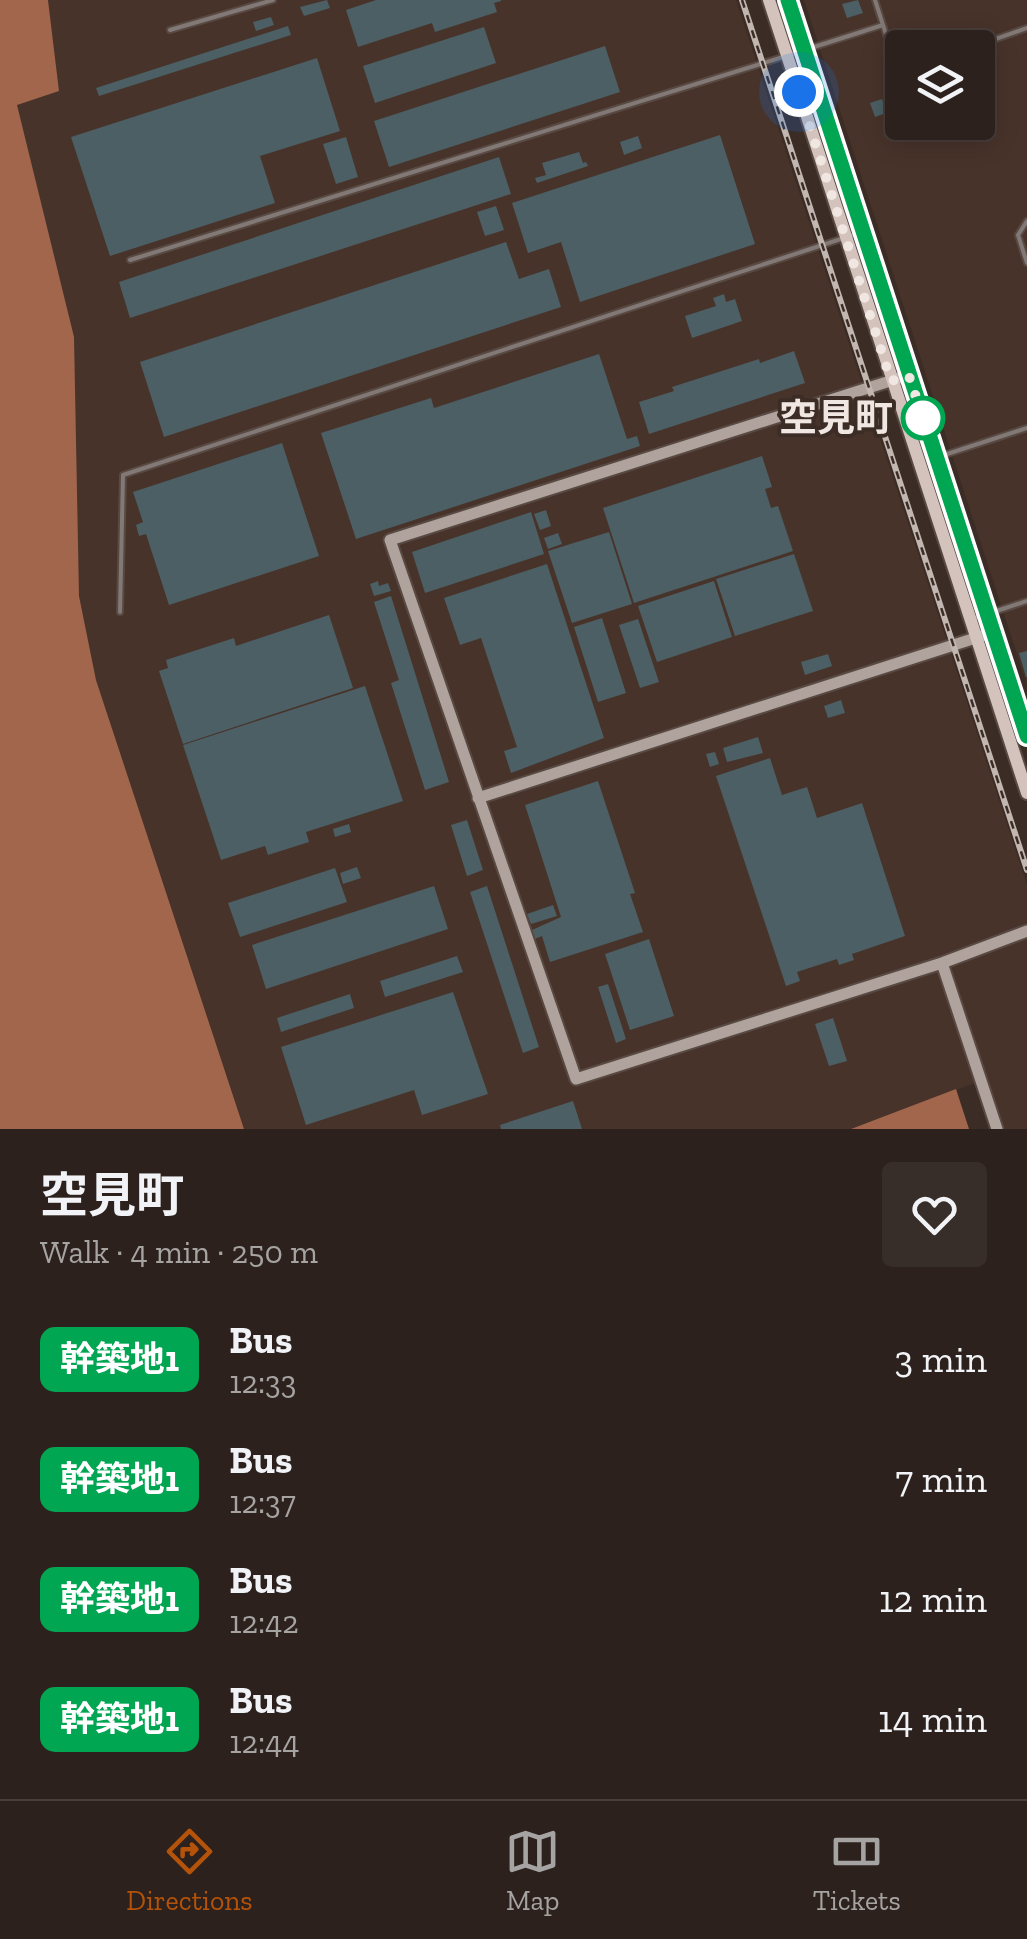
<!DOCTYPE html>
<meta charset="utf-8">
<style>
:root{--surface:#2c211c;--page:#382e29;--text:#f1f3f6;--muted:#a6a3a3;--line:#483e3b;--accent:#b45309}
body{margin:0;font-family:"Zilla Slab","Noto Sans JP",serif;background:var(--page);color:var(--text);height:100vh;display:flex;flex-direction:column;font-size:38px;white-space:nowrap}
*{box-sizing:border-box;margin:0}
p{font-size:32px;color:var(--muted)}
.icon{flex:none;width:55px;height:55px;fill:none;stroke:currentColor;stroke-width:2;stroke-linecap:round;stroke-linejoin:round}
.map{position:relative;height:1129px;overflow:hidden}
.side{display:flex;flex-direction:column;background:var(--surface);flex:1}
.side>*{flex:none}
.badge{padding:0 20px;border-radius:15px;font-size:35px;line-height:65px}
.tools{position:absolute;left:885px;top:30px;display:grid;gap:20px}
.tools a{display:grid;place-items:center;width:110px;height:110px;border-radius:10px;background:var(--surface);box-shadow:0 5px 25px #0003,0 0 0 2px var(--line);font-size:50px}
.you{position:absolute;width:50px;height:50px;margin:-25px;border:8px solid #fff;border-radius:50%;background:#1a73e8;box-shadow:0 0 0 15px #1a73e833}
.map>.badge{position:absolute;translate:-50% -50%;box-shadow:0 0 0 5px #fff}
.round{display:grid;place-items:center;flex:none;width:105px;height:105px;border-radius:10px;background:var(--page)}
.summary{display:flex;align-items:center;justify-content:space-between;height:170px;padding:0 40px}
h1{font-size:48px;font-weight:700;line-height:75px}
ul{padding:0;list-style:none}
li{display:flex;align-items:center;gap:30px;height:120px;padding:0 40px}
li div{flex:1}
li b{display:block;font-size:38px}
li em{font-style:normal}
li .badge{min-width:110px;font-weight:700;text-align:center}
.tab-bar{display:flex;justify-content:space-around;align-items:center;height:140px;border-top:2px solid var(--line);background:var(--surface);font-size:28px;color:var(--muted)}
.tab-bar a{display:grid;justify-items:center;gap:5px}
.tab-bar .current{color:var(--accent)}
.map>svg:first-child{display:block}
</style>
<div class="map">
<svg width="1027" height="1129" viewBox="0 0 1027 1129">
<rect width="100%" height="100%" fill="#3b2c25"/>
<!-- built -->
<path fill="#48332a" fill-rule="evenodd" d="M48,0H736L1027,885V1129H1002L986,1079L851,1129H244L96,680L79,596L17,104L59,91Z
M804,0H1027V685ZM902,48H978V122H902Z"/>
<!-- water -->
<path fill="#a2664d" d="M0,0H48L59,91L17,105L74,337L79,596L96,680L244,1129H0Z
M956,1089L969,1129H851Z"/>
<!-- building -->
<path fill="#4b5f64" d="M327,0L330,8L304,16L300,7Z
M376,0H501V1L494,3L497,12L435,32L432,23L358,47L346,10Z
M858,0L863,13L847,18L842,4Z
M271,17L274,25L256,31L253,22Z
M288,26L291,35L99,96L96,88Z
M484,27L496,63L375,103L363,66Z
M605,46L620,92L389,167L374,121Z
M317,58L340,131L260,156L275,203L110,256L71,137Z
M902,92V119L894,121L886,97Z
M882,99L886,113L875,117L870,103Z
M720,135L755,244L580,302L561,242L528,253L512,203Z
M638,136L642,148L624,155L620,142Z
M346,137L358,177L336,184L323,144Z
M579,152L583,163L586,162L588,166L537,183L535,178L546,175L542,163Z
M499,157L511,194L130,318L119,282Z
M496,206L504,230L485,236L477,212Z
M506,242L519,279L549,269L561,307L164,437L140,362Z
M724,294L726,302L735,299L742,321L692,338L685,316L716,306L713,298Z
M794,351L805,383L649,434L639,402L674,391L672,387L759,359L760,363Z
M599,354L627,439L637,436L640,446L356,539L321,433L431,398L434,408Z
M282,443L319,556L169,605L146,534L139,536L136,525L143,522L133,492Z
M762,456L772,487L765,489L771,508L778,506L793,551L634,603L603,508Z
M546,510L551,526L540,530L534,514Z
M531,512L544,554L425,593L412,552Z
M609,532L632,604L572,623L548,551Z
M558,533L562,544L548,549L544,538Z
M794,554L813,611L735,636L716,579Z
M547,564L604,738L511,773L504,751L517,747L481,638L460,645L444,598Z
M378,581L379,586L388,583L391,591L374,596L370,584Z
M714,581L732,637L657,662L638,606Z
M391,596L449,782L425,790L391,683L399,680L374,602Z
M329,615L353,688L183,744L159,671L168,668L166,660L234,638L236,646Z
M602,618L626,693L598,702L574,627Z
M638,619L659,682L640,688L619,625Z
M1027,651V677H1026L1019,653Z
M828,654L832,666L805,675L801,662Z
M365,686L403,801L306,832L309,842L268,855L265,846L221,860L183,745Z
M841,700L845,713L828,718L824,706Z
M758,737L763,753L727,762L723,748Z
M715,752L719,764L710,767L706,754Z
M770,758L782,795L807,787L817,818L862,803L905,936L852,954L854,960L839,965L837,959L797,972L800,981L786,986L716,776Z
M598,781L635,893L630,894L643,932L550,962L542,936L535,939L532,930L561,917L525,805Z
M467,820L483,870L467,876L451,825Z
M349,824L351,832L335,837L333,829Z
M357,867L361,878L343,884L340,873Z
M335,868L347,902L240,937L228,903Z
M434,886L448,929L266,989L252,945Z
M487,886L539,1047L523,1053L470,892Z
M553,905L557,916L531,924L527,914Z
M649,939L674,1016L630,1030L605,954Z
M457,956L463,972L385,997L380,981Z
M608,984L626,1039L616,1043L598,987Z
M453,992L488,1094L422,1115L414,1090L306,1125L281,1047Z
M350,994L354,1008L281,1032L277,1018Z
M833,1018L847,1061L829,1066L815,1024Z
M573,1101L582,1129H501L500,1125Z"/>
<g fill="none" stroke-linecap="round" stroke-linejoin="round">
<!-- lane casing -->
<g stroke="#584a43" stroke-width="8">
<path id="lane" d="M875,0L898,72L902,70
M170,30L273,0
M970,48L1027,28
M792,54L883,25
M1027,221L1018,235L1027,263
M130,260L783,57
M941,456L1027,428
M120,612L123,475L859,233
M975,618L1027,601"/>
</g>
<!-- secondary casing -->
<g stroke="#584a43" stroke-width="15">
<path id="secondary" d="M909,375L390,540L576,1079L942,963L1027,931
M478,798L991,633
M942,963L997,1129"/>
</g>
<!-- primary casing -->
<g stroke="#584a43" stroke-width="16">
<path id="primary" d="M769,0L1027,793
M788,0L1027,736"/>
</g>
<!-- lane -->
<use href="#lane" stroke="#827976" stroke-width="4"/>
<!-- secondary -->
<use href="#secondary" stroke="#b0a39e" stroke-width="11"/>
<!-- primary -->
<use href="#primary" stroke="#d4c3bc" stroke-width="12"/>
<!-- rail casing -->
<g stroke="#c2b6b1" stroke-width="6">
<path id="rail" d="M742,0L1027,870"/>
</g>
<!-- rail -->
<use href="#rail" stroke="#3b2c25" stroke-width="2.5" stroke-dasharray="8" stroke-linecap="butt"/>
</g>
<g fill="none" stroke-linecap="round" stroke-linejoin="round">
<!-- line casing -->
<g stroke="#fff" stroke-width="22">
<path id="line" d="M788,0L1027,736"/>
</g>
<!-- line -->
<use href="#line" stroke="#00a651" stroke-width="15"/>
<!-- walk -->
<path stroke="#f1e7e2" stroke-width="10" stroke-dasharray="0 18" d="M799,92L891,381L909,376L927,430L923,418"/>
</g>
<!-- markers -->
<circle fill="#fff" stroke="#00a651" stroke-width="5" cx="923" cy="418" r="20"/>
<g text-anchor="middle" stroke-width="8" stroke-linejoin="round" paint-order="stroke">
<!-- stop labels -->
<g font-size="38" font-weight="bold" fill="#f1e7e2" stroke="#3b2c25" text-anchor="end">
<text x="893" y="431">空見町</text>
</g>
</g>
</svg>
<div class="tools">
<a><svg class="icon" aria-label="layers" viewBox="0 0 24 24"><path d="M12 4l9 5-9 5-9-5zM3 14l9 5 9-5"/></svg></a>
</div>
<div class="you" style="left:799px;top:92px"></div>
</div>
<section class="side">
<div class="summary"><div><h1>空見町</h1><p>Walk · 4 min · 250 m</p></div><a class="round"><svg class="icon" aria-label="heart" viewBox="0 0 24 24"><path d="M12 20l-8-8c-3-5 5-10 8-4 3-6 11-1 8 4z"/></svg></a></div>
<ul>
<li><span class="badge" style="background:#00a651;color:#fff">幹築地1</span><div><b>Bus</b><p>12:33</p></div><em>3 min</em></li>
<li><span class="badge" style="background:#00a651;color:#fff">幹築地1</span><div><b>Bus</b><p>12:37</p></div><em>7 min</em></li>
<li><span class="badge" style="background:#00a651;color:#fff">幹築地1</span><div><b>Bus</b><p>12:42</p></div><em>12 min</em></li>
<li><span class="badge" style="background:#00a651;color:#fff">幹築地1</span><div><b>Bus</b><p>12:44</p></div><em>14 min</em></li>
</ul>
</section>
<nav class="tab-bar">
<a class="current"><svg class="icon" aria-label="directions" viewBox="0 0 24 24"><path d="M12 3l9 9-9 9-9-9zM9 14v-3h6M13 9l2 2-2 2"/></svg>Directions</a>
<a><svg class="icon" aria-label="map" viewBox="0 0 24 24"><path d="M3 6l6-2 6 2 6-2v14l-6 2-6-2-6 2zM9 4v14M15 6v14"/></svg>Map</a>
<a><svg class="icon" aria-label="tickets" viewBox="0 0 24 24"><path d="M3 7h18v10H3zM15 7v10"/></svg>Tickets</a>
</nav>
